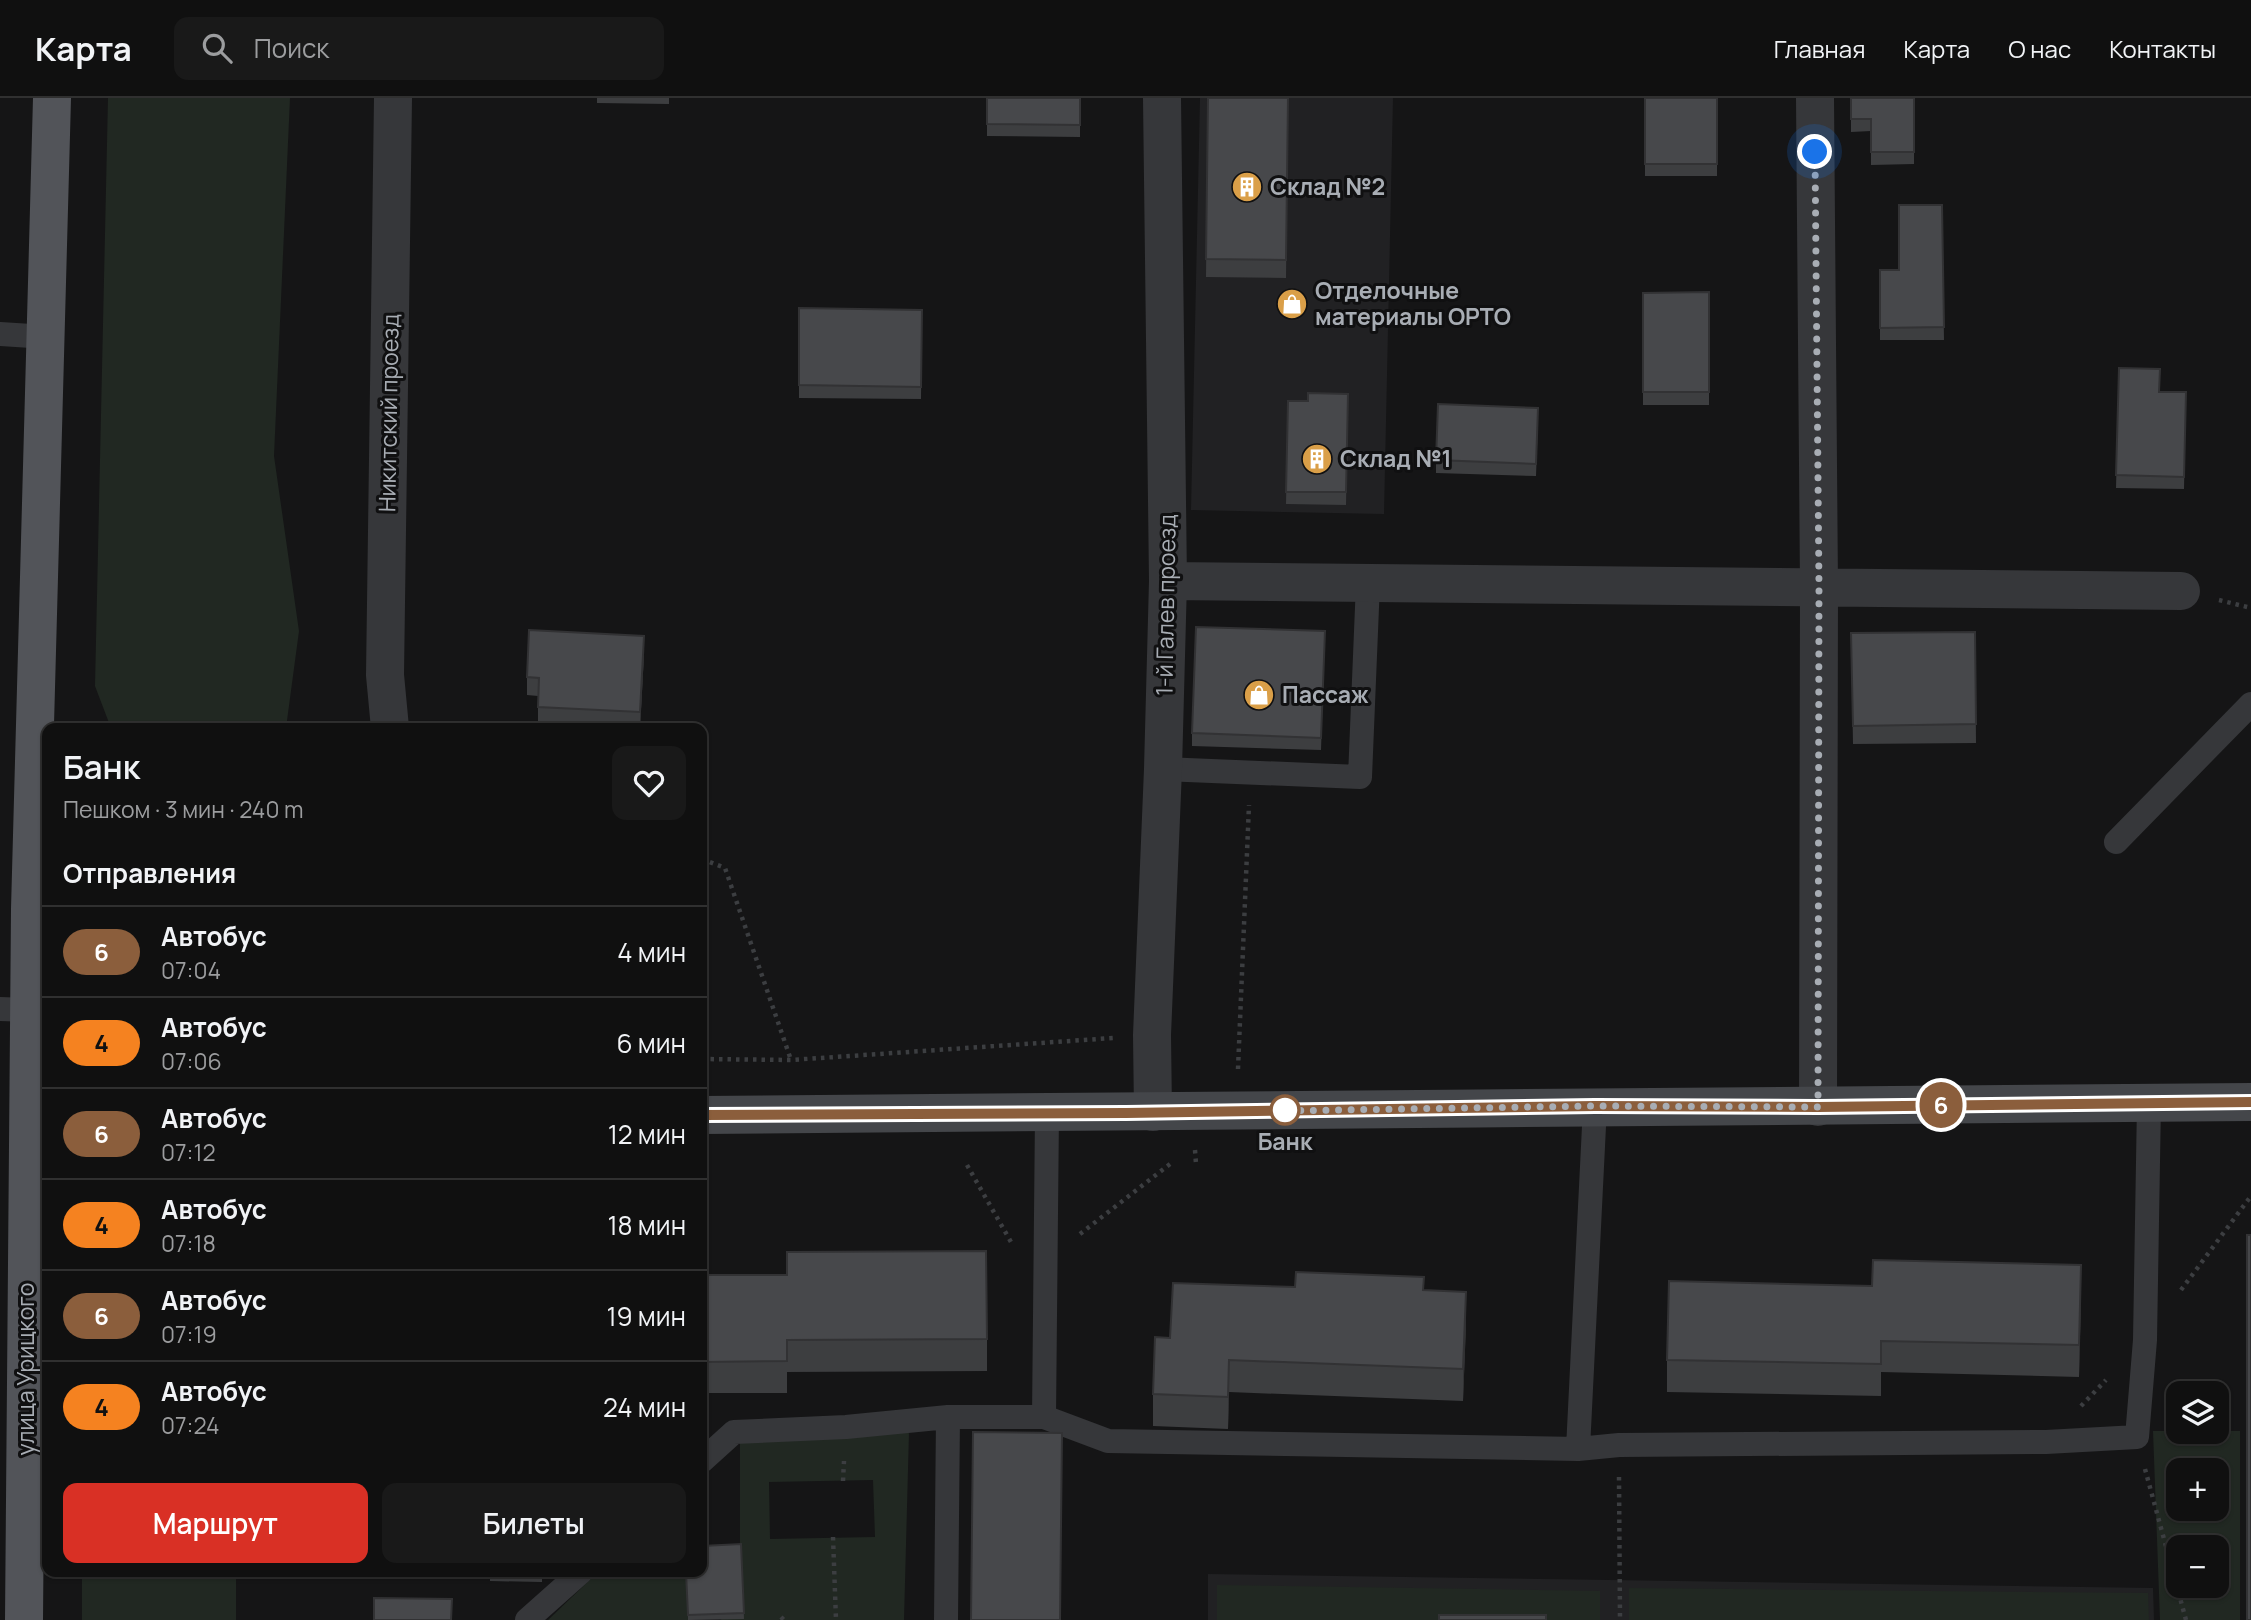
<!DOCTYPE html>
<html lang="ru">
<meta charset="utf-8">
<style>
:root{--surface:#101010;--page:#191919;--text:#f1f3f6;--muted:#9c9d9f;--line:#303030;--accent:#d93025}
body{margin:0;font-family:Manrope,sans-serif;background:var(--page);color:var(--text);height:100vh;display:flex;flex-direction:column;font-size:26px;white-space:nowrap}
*{box-sizing:border-box;margin:0}
p{font-size:23px;color:var(--muted)}
.icon{flex:none;width:38px;height:38px;fill:none;stroke:currentColor;stroke-width:2;stroke-linecap:round;stroke-linejoin:round}
.map{position:relative;flex:1;overflow:hidden}
.panel{position:absolute;left:42px;top:625px;width:665px;height:854px;display:flex;flex-direction:column;background:var(--surface);border-radius:14px;box-shadow:0 2px 5px #0004,0 0 0 2px var(--line)}
.panel>*{flex:none}
.badge{padding:0 14px;border-radius:23px;font-size:24px;line-height:46px}
.tools{position:absolute;left:2166px;top:1283px;display:grid;gap:14px}
.tools a{display:grid;place-items:center;width:63px;height:63px;border-radius:14px;background:var(--surface);box-shadow:0 2px 5px #0004,0 0 0 2px var(--line);font-size:35px}
.you{position:absolute;width:35px;height:35px;margin:-18px;border:5px solid #fff;border-radius:50%;background:#1a73e8;box-shadow:0 0 0 10px #1a73e833}
.map>.badge{position:absolute;translate:-50% -50%;box-shadow:0 0 0 4px #fff}
h2{padding:0 21px;font-size:26px;line-height:63px}
.round{display:grid;place-items:center;flex:none;width:74px;height:74px;border-radius:14px;background:var(--page)}
.headline{display:flex;align-items:center;justify-content:space-between;height:119px;padding:0 21px}
h1{font-size:33px;font-weight:600;line-height:52px}
.action{display:flex;gap:14px;margin-top:auto;padding:14px 21px}
.action a{flex:1;height:80px;border-radius:14px;background:var(--accent);color:#fff;font-size:28px;font-weight:600;line-height:80px;text-align:center}
.action a+a{background:var(--page);color:var(--text)}
ul{padding:0;list-style:none}
li{display:flex;align-items:center;gap:21px;height:91px;padding:0 21px;border-top:2px solid var(--line)}
li div{flex:1}
li b{display:block;font-size:26px}
li em{font-style:normal}
li .badge{min-width:77px;font-weight:700;text-align:center}
header{display:flex;align-items:center;gap:42px;box-sizing:border-box;height:98px;padding:0 35px;background:var(--surface);border-bottom:2px solid var(--line)}
header strong{font-size:33px}
nav{display:flex;gap:38px;margin-inline-start:auto;font-size:24px}
.search{width:490px;height:63px;background:var(--page);display:flex;align-items:center;gap:18px;box-sizing:border-box;padding:0 24px;border-radius:14px;color:var(--muted);font-size:26px}
.map>svg:first-child{display:block}
</style>
<header>
<strong>Карта</strong>
<div class="search"><svg class="icon" aria-label="search" viewBox="0 0 24 24"><circle cx="10" cy="10" r="6"/><path d="M15 15l6 6"/></svg>Поиск</div>
<nav><a>Главная</a><a>Карта</a><a>О нас</a><a>Контакты</a></nav>
</header>
<div class="map">
<svg width="2251" height="1522" viewBox="0 0 2251 1522">
<rect width="100%" height="100%" fill="#151516"/>
<!-- built -->
<path fill="#212123" d="M1200,0H1393L1384,416L1191,412Z
M1208,1476L2153,1490L2154,1522H1208Z"/>
<!-- green -->
<path fill="#212822" fill-rule="evenodd" d="M108,0H290L274,358L299,533L286,630H111L95,588Z
M2153,1333H2240V1522H2160ZM2217,1372V1410H2179V1372ZM2217,1449V1488H2179V1449Z
M909,1334L904,1522H721L740,1450V1340ZM873,1382L875,1439L770,1441L769,1384Z
M82,1474H236V1522H82Z
M598,1474H686L688,1522H548Z
M1217,1487L1600,1493V1522H1217Z
M1629,1490L2148,1495L2149,1522H1629Z"/>
<g fill="none" stroke-linecap="round" stroke-linejoin="round">
<!-- path -->
<path stroke="#3c3e41" stroke-width="4.5" stroke-dasharray="3.5 5" stroke-linecap="butt" d="M2219,502L2251,510
M702,761L725,770L791,962
M702,961L791,962L1113,940
M1238,971L1249,707
M1195,1052L1196,1066
M967,1067L1011,1144
M1080,1136L1170,1066
M2181,1192L2251,1098
M2081,1308L2106,1282
M2145,1371L2186,1522
M1619,1379L1620,1522
M843,1383L844,1363
M833,1439L836,1522
M781,1519L784,1522"/>
<!-- lane -->
<path stroke="#36373a" stroke-width="24" d="M0,236L47,239
M1163,671L1360,679L1368,485
M2116,744L2251,606
M0,911L29,912
M1044,1319L1108,1343L1578,1351L1619,1347L2046,1344L2137,1339L2145,1242L2149,1005
M1578,1351L1595,1008
M702,1363L734,1334L846,1329L948,1319
M527,1522L581,1474
M946,1522L948,1319H1044L1047,1015"/>
<!-- street -->
<path stroke="#36373a" stroke-width="38" d="M1815,0L1819,489L1818,1009
M1168,483L2181,493
M390,630L385,577L393,0
M1153,1014L1152,937L1163,671L1168,483L1162,0"/>
<!-- secondary -->
<path stroke="#44464a" stroke-width="38" d="M702,1017C1218,1014 1735,1007 2251,1004"/>
<!-- primary -->
<path stroke="#525459" stroke-width="38" d="M24,1522L30,811L52,0"/>
</g>
<!-- wall -->
<path fill="#3d3e40" d="M597,0H669V6L597,5Z
M987,0H1080V39L987,38Z
M1208,0H1288L1286,180L1206,179Z
M1645,0H1717V78H1645Z
M1851,0H1914V66L1871,67V33L1851,34Z
M1942,107L1944,242H1880V172H1899Z
M1709,194V307H1643V195Z
M799,210L922,212L921,301L799,300Z
M2119,270L2160,294H2186L2184,391L2116,390Z
M1348,296L1346,407L1286,406L1288,303H1308Z
M1538,323L1536,378L1436,375V362Z
M1325,533L1321,652L1192,648V635Z
M1975,534L1976,645L1853,646L1851,535Z
M644,556L640,630H599L538,627V598L527,597V579Z
M702,1177L987,1241V1273L787,1274V1295H702Z
M1295,1189L1424,1192L1466,1226L1463,1303L1229,1294L1228,1331L1153,1328V1296L1170,1240Z
M2081,1199L2079,1279L1881,1274V1298L1667,1294V1262Z
M741,1446L744,1521L688,1522L686,1474Z
M490,1474H542V1484L490,1483Z"/>
<!-- shaded-wall -->
<path fill="#323234" d="M644,538V556L640,630V614Z
M2081,1167V1199L2079,1279V1247Z
M1466,1194V1226L1463,1303V1271Z
M1229,1262V1294L1228,1331V1299Z"/>
<!-- building -->
<path fill="#47484b" stroke="#323234" stroke-width="2" d="M987,0H1080V27L987,26Z
M1208,0H1288L1286,162L1206,161Z
M1645,0H1717V66H1645Z
M1851,0H1914V54H1871V21H1851Z
M1899,107H1942L1944,229L1880,230V172H1899Z
M1709,194V294H1643V195Z
M799,210L922,212L921,289L799,287Z
M2119,270L2160,271L2159,294H2186L2184,379L2116,377Z
M1308,295L1348,296L1346,394H1286L1288,303H1308Z
M1438,306L1538,310L1536,366L1436,362Z
M1196,529L1325,533L1321,640L1192,635Z
M529,532L644,538L640,614L538,609L539,580L527,579Z
M1975,534L1976,626L1853,628L1851,535Z
M2247,1137H2251V1522H2247Z
M986,1153L987,1241L787,1242V1263L702,1264V1177H787V1154Z
M1873,1162L2081,1167L2079,1247L1881,1243V1266L1667,1262L1669,1183L1872,1188Z
M1296,1174L1424,1179L1423,1192L1466,1194L1463,1271L1229,1262L1228,1299L1153,1296L1155,1239L1170,1240L1173,1185L1295,1189Z
M973,1334L1062,1335L1060,1522H971Z
M741,1446L744,1515L688,1517L686,1474H702V1448Z
M490,1474H542V1477H490Z
M374,1500L452,1501L451,1522H374Z
M1439,1517H1546V1522H1439Z"/>
<g fill="none" stroke-linecap="round" stroke-linejoin="round">
<!-- line casing -->
<g stroke="#fff" stroke-width="16">
<path id="line" d="M702,1017L1126,1015L1595,1008L1818,1009L2251,1004"/>
</g>
<!-- line -->
<use href="#line" stroke="#8b5e3c" stroke-width="10"/>
<!-- walk -->
<path stroke="#a8adb4" stroke-width="7" stroke-dasharray="0 12.6" d="M1285,1012L1274,1013L1595,1008L1818,1009L1819,489L1815,54"/>
</g>
<!-- icons -->
<defs>
<g id="building-disc" transform="scale(1.575)"><circle r="9.5" fill="#da9f48" stroke="#101011"/><path d="M-4-6H4V6H1V3H-1V6H-4ZM-2.5-4.3h1.7v1.8h-1.7ZM.8-4.3h1.7v1.8H.8ZM-2.5-1h1.7V.8h-1.7ZM.8-1h1.7V.8H.8Z" fill="#fff"/></g>
<g id="shop-disc" transform="scale(1.575)"><circle r="9.5" fill="#da9f48" stroke="#101011"/><path d="M-5-2.5h2.3a2.7 3.5 0 0 1 5.4 0H5L5.5 6h-11ZM-1.5-2.5h3a1.5 2.3 0 0 0-3 0Z" fill="#fff"/></g>
</defs>
<g fill-rule="evenodd">
<use href="#building-disc" x="1247" y="89"/>
<use href="#shop-disc" x="1292" y="206"/>
<use href="#building-disc" x="1317" y="361"/>
<use href="#shop-disc" x="1259" y="597"/>
</g>
<!-- markers -->
<circle fill="#fff" stroke="#8b5e3c" stroke-width="3.5" cx="1285" cy="1012" r="14"/>
<g text-anchor="middle" stroke-width="6" stroke-linejoin="round" paint-order="stroke">
<!-- poi labels -->
<g font-size="23" font-weight="bold" fill="#a8adb4" stroke="#101011" text-anchor="start">
<text x="1270" y="97">Склад №2</text>
<text x="1315" y="201">Отделочные<tspan x="1315" dy="26">материалы ОРТО</tspan></text>
<text x="1340" y="369">Склад №1</text>
<text x="1282" y="605">Пассаж</text>
</g>
<!-- street labels -->
<g font-size="23" fill="#a8adb4" stroke="#101011">
<text transform="translate(389 315) rotate(-89)" y="8">Никитский проезд</text>
<text transform="translate(1166 507) rotate(-89)" y="8">1-й Галев проезд</text>
<text transform="translate(26 1271) rotate(-90)" y="8">улица Урицкого</text>
</g>
<!-- stop labels -->
<g font-size="23" font-weight="bold" fill="#a8adb4" stroke="#101011">
<text x="1285" y="1052">Банк</text>
</g>
</g>
</svg>
<div class="tools">
<a><svg class="icon" aria-label="layers" viewBox="0 0 24 24"><path d="M12 4l9 5-9 5-9-5zM3 14l9 5 9-5"/></svg></a>
<a>+</a>
<a>−</a>
</div>
<div class="you" style="left:1815px;top:54px"></div>
<b class="badge" style="left:1941px;top:1007px;background:#8b5e3c;color:#fff">6</b>
<section class="panel">
<div class="headline"><div><h1>Банк</h1><p>Пешком · 3 мин · 240 m</p></div><a class="round"><svg class="icon" aria-label="heart" viewBox="0 0 24 24"><path d="M12 20l-8-8c-3-5 5-10 8-4 3-6 11-1 8 4z"/></svg></a></div>
<h2>Отправления</h2>
<ul>
<li><span class="badge" style="background:#8b5e3c;color:#fff">6</span><div><b>Автобус</b><p>07:04</p></div><em>4 мин</em></li>
<li><span class="badge" style="background:#f58220;color:#111">4</span><div><b>Автобус</b><p>07:06</p></div><em>6 мин</em></li>
<li><span class="badge" style="background:#8b5e3c;color:#fff">6</span><div><b>Автобус</b><p>07:12</p></div><em>12 мин</em></li>
<li><span class="badge" style="background:#f58220;color:#111">4</span><div><b>Автобус</b><p>07:18</p></div><em>18 мин</em></li>
<li><span class="badge" style="background:#8b5e3c;color:#fff">6</span><div><b>Автобус</b><p>07:19</p></div><em>19 мин</em></li>
<li><span class="badge" style="background:#f58220;color:#111">4</span><div><b>Автобус</b><p>07:24</p></div><em>24 мин</em></li>
</ul>
<div class="action"><a>Маршрут</a><a>Билеты</a></div>
</section>
</div>
